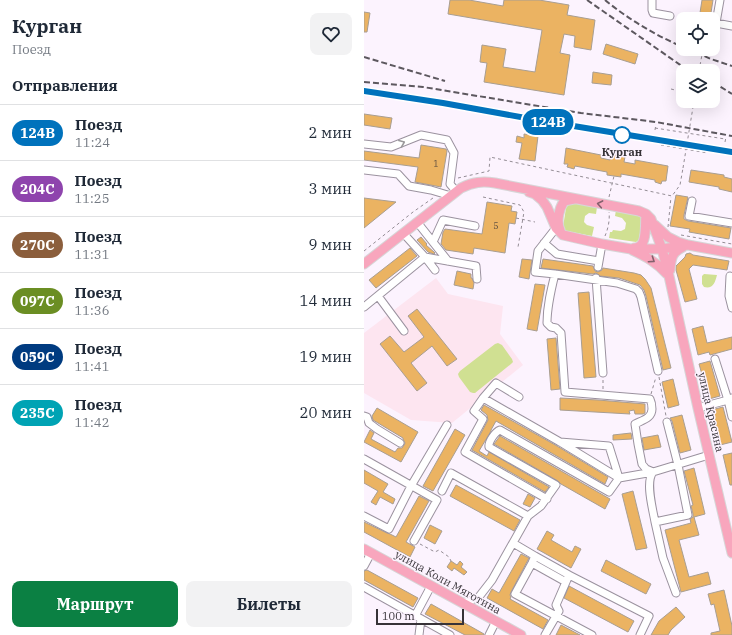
<!DOCTYPE html>
<html lang="ru">
<meta charset="utf-8">
<style>
:root{--surface:#fff;--page:#f2f2f3;--text:#1f2937;--muted:#747a83;--line:#e0e1e3;--accent:#0b8043}
body{margin:0;font-family:"IBM Plex Serif",serif;background:var(--page);color:var(--text);height:100vh;display:flex;flex-direction:column;font-size:15px;white-space:nowrap}
*{box-sizing:border-box;margin:0}
p{font-size:13px;color:var(--muted)}
.icon{flex:none;width:22px;height:22px;fill:none;stroke:currentColor;stroke-width:2;stroke-linecap:round;stroke-linejoin:round}
.map{position:relative;flex:1;overflow:hidden}
.drawer{display:flex;flex-direction:column;background:var(--surface);width:364px}
.drawer>*{flex:none}
.badge{padding:0 8px;border-radius:13px;font-size:14px;line-height:26px}
.controls{position:absolute;left:312px;top:12px;display:grid;gap:8px}
.controls a{display:grid;place-items:center;width:44px;height:44px;border-radius:8px;background:var(--surface);box-shadow:0 4px 16px #0002;font-size:20px}
.scale{position:absolute;left:12px;bottom:10px;width:88px;box-sizing:border-box;padding-left:4px;border:2px solid #373338;border-top:0;font-size:11px;line-height:14px;white-space:nowrap;color:#373338;-webkit-text-stroke:3px #fcf3fe;paint-order:stroke}
.map>.badge{position:absolute;translate:-50% -50%;box-shadow:0 0 0 2px #fff}
h2{padding:0 12px;font-size:15px;line-height:36px}
.round{display:grid;place-items:center;flex:none;width:42px;height:42px;border-radius:8px;background:var(--page)}
.headline{display:flex;align-items:center;justify-content:space-between;height:68px;padding:0 12px}
h1{font-size:19px;font-weight:800;line-height:30px}
.cta{display:flex;gap:8px;margin-top:auto;padding:8px 12px}
.cta a{flex:1;height:46px;border-radius:8px;background:var(--accent);color:#fff;font-size:16px;font-weight:800;line-height:46px;text-align:center}
.cta a+a{background:var(--page);color:var(--text)}
ul{padding:0;list-style:none}
li{display:flex;align-items:center;gap:12px;height:56px;padding:0 12px;border-top:1px solid var(--line)}
li div{flex:1}
li b{display:block;font-size:15px}
li em{font-style:normal}
li .badge{min-width:44px;font-weight:700;text-align:center}
main{display:flex;flex:1;min-height:0}
.map>svg:first-child{display:block}
</style>
<main>
<section class="drawer">
<div class="headline"><div><h1>Курган</h1><p>Поезд</p></div><a class="round"><svg class="icon" aria-label="heart" viewBox="0 0 24 24"><path d="M12 20l-8-8c-3-5 5-10 8-4 3-6 11-1 8 4z"/></svg></a></div>
<h2>Отправления</h2>
<ul>
<li><span class="badge" style="background:#0072bc;color:#fff">124В</span><div><b>Поезд</b><p>11:24</p></div><em>2 мин</em></li>
<li><span class="badge" style="background:#8e44ad;color:#fff">204С</span><div><b>Поезд</b><p>11:25</p></div><em>3 мин</em></li>
<li><span class="badge" style="background:#8b5e3c;color:#fff">270С</span><div><b>Поезд</b><p>11:31</p></div><em>9 мин</em></li>
<li><span class="badge" style="background:#6b8e23;color:#fff">097С</span><div><b>Поезд</b><p>11:36</p></div><em>14 мин</em></li>
<li><span class="badge" style="background:#003b80;color:#fff">059С</span><div><b>Поезд</b><p>11:41</p></div><em>19 мин</em></li>
<li><span class="badge" style="background:#00a3b4;color:#fff">235С</span><div><b>Поезд</b><p>11:42</p></div><em>20 мин</em></li>
</ul>
<div class="cta"><a>Маршрут</a><a>Билеты</a></div>
</section>
<div class="map">
<svg width="368" height="635" viewBox="0 0 368 635">
<rect width="100%" height="100%" fill="#fcf3fe"/>
<!-- education -->
<path fill="#fde5f0" d="M72,278L84,294L139,306L136,334L159,365L88,423L47,420L0,393V333Z"/>
<!-- green -->
<path fill="#d0e092" d="M208,203L233,207L232,214L225,213L221,216L220,222L223,225L230,227L228,236L202,231L199,229V227L202,208L205,204Z
M252,210L277,216L278,219L275,240L272,242L245,238L246,232H248L249,230L257,231L261,229L262,223L258,218L251,216Z
M340,274L353,275C351,283 349,289 340,287L338,284V276Z
M134,343L138,345L148,359L149,362L147,364L111,393H109L106,392L95,377L94,374L96,371L131,344Z"/>
<!-- building -->
<path fill="#ebb362" stroke="#a89e92" d="M86,0H105L139,6L140,0H175L205,5L203,15L231,20L227,50L210,47L211,36L200,34L196,53L206,55L200,95L120,82L123,63L116,62L118,45L142,49L139,67L171,72L178,30L84,14Z
M338,0H349L346,19H335Z
M0,12L6,13L3,32H0Z
M242,44L274,54L271,64L239,54Z
M229,72L248,75L247,85L228,83Z
M0,114L28,118L26,129L0,125Z
M160,134L174,136L171,161L155,159L158,143L152,142L153,136L160,138Z
M57,145L82,149L83,151L77,187L51,182L54,167L0,160V151L55,158Z
M202,148L237,155V158L246,160L247,154L261,157L260,162L271,164V160L304,166L302,181H298L297,184L291,182V180L257,174V177L243,175V172L211,166L210,169L203,167L204,164H200Z
M327,170L360,175V177L368,179V192L355,189V187L325,182Z
M312,195L324,197L320,215V219L324,221L367,228L365,239L325,232L326,229L306,226Z
M0,198L32,202L0,228Z
M123,202L148,206L147,211L153,212L151,224L145,223L141,253L110,248L109,254L82,250L77,244L79,232L81,229L118,234Z
M57,237L63,244L62,245L70,252L71,253L70,254L64,252L53,240Z
M46,248L53,256L12,288L5,280Z
M326,253L329,255L365,261L363,270L329,265L325,269L333,299L321,302L312,270V266L321,257L322,254Z
M158,259L168,260L165,279L155,277Z
M179,259L229,266L231,271L234,272L238,270L239,268L270,273L277,275L281,279L287,288L307,368L299,370L282,296L280,290L276,285L255,278L236,276L232,273L229,274L177,268Z
M93,271L107,274V278H108L110,283L109,289L90,285Z
M171,284L181,285L173,331L163,329Z
M225,292L232,377L220,378L214,293Z
M53,309L93,359L83,366L68,346L47,363L63,383L53,391L16,344L26,336L40,352L60,337L44,316Z
M339,326L343,343L368,337V349L346,355L345,352L334,355L328,329Z
M192,338L196,389L187,390L183,339Z
M346,361L356,396L345,399L335,364Z
M309,379L315,405L304,408L298,382Z
M196,398L234,400L281,404V413L279,414H271L270,410L265,411L266,414L196,410Z
M120,405L193,446L244,477L241,484L132,421L127,430V431L115,451L123,456L125,452L185,487L181,492L108,450L124,420L123,415L117,410Z
M359,407L368,442L356,445L347,410Z
M13,408L54,432L37,462L0,442L6,430L10,433L7,439L31,452L34,448H38L40,445L41,443L39,439V438L9,420L8,416Z
M318,415L327,450L316,453L308,421L306,418Z
M91,429L101,435L69,491L59,486Z
M267,433L268,439L249,440V435Z
M294,435L297,447L280,450L278,438Z
M136,436L246,499L241,509L197,484L194,481L130,444Z
M368,453V485H366L359,455Z
M330,468L341,514L330,517L335,535L315,540L325,577L344,572L347,584L317,592L301,530L327,523L326,519L329,517V514L327,506L329,505L320,471Z
M0,470L24,484L19,492L31,499L29,504L16,497L12,505L7,502L14,491L0,483Z
M92,485L156,520L150,531L86,496Z
M269,491L283,548L272,550L258,494Z
M164,494L171,498L166,507L159,504Z
M55,496L65,501L42,542L51,547L46,557L0,532V522L23,533L26,534L32,537Z
M66,525L78,531L71,544L60,538Z
M183,531L190,535L187,540L208,552L211,546L217,549L207,568L173,549Z
M157,554L165,558L147,592L146,595L147,597L146,599L184,620L179,629L123,598L128,589L135,593Z
M242,560L287,584L282,594L237,571Z
M87,561L93,565L96,561L99,564L97,567L103,572L100,575L90,568L88,571L83,567Z
M3,570L54,598L49,607L0,580V571Z
M205,586L270,621L264,632L200,598Z
M360,590L368,626V635H347V633L356,631L350,604L347,605L344,594Z
M67,604L120,634V635H101L61,614Z
M312,607L321,617L307,630L304,635H287L295,621Z
M197,625L216,635H192Z"/>
<g fill="none" stroke-linecap="round" stroke-linejoin="round">
<!-- minor casing -->
<g stroke="#9b929f" stroke-width="9">
<path id="minor" d="M288,0V10L289,13L306,16
M356,0L352,23L368,26
M0,144L27,147L57,135L83,140L90,153L86,184L92,191
M0,170L34,174L45,186L67,190L87,196
M328,201L325,216L368,223
M53,222L84,261
M192,228L174,251L171,272L191,274L253,283L272,289L275,292L277,297L294,371
M69,242L79,220L111,226
M180,243L193,254L235,261
M61,257L112,266L113,279
M61,257L71,270
M234,267L238,244
M191,274C187,290 183,306 183,323L187,327L192,328L197,333L201,392L286,399C288,403 288,405 288,409C288,418 279,420 271,424L274,444L278,464L282,469L289,472L345,455
M366,276L365,296L368,308
M232,278L239,373
M14,296L40,331
M0,307L61,257L39,233
M351,359L364,400L368,398
M119,398L132,383L155,397
M334,408L364,400L368,417
M0,416L3,417L5,423L13,429L36,443
M303,422L314,465L324,515L291,522L299,558L312,593
M0,459L73,500L50,541
M289,472C281,482 289,510 291,522
M78,491L87,473L164,516L128,580L114,598L98,603
M183,499L101,452L119,419L110,411L119,398L196,442L255,478L245,446L196,442
M0,516L25,529L47,486L83,425
M164,516L177,506L192,485L125,447C124,442 131,432 136,430L245,492L255,478L289,472
M149,543L171,556L168,563L151,594L228,635
M171,556L205,575
M168,563L202,582
M0,566L7,553
M0,587L86,635
M51,616L67,586
M55,635L57,619
M125,635L132,621
M181,635L195,611L192,605L205,575L285,616L276,635"/>
</g>
<!-- major casing -->
<g stroke="#d7d6d7" stroke-width="11">
<path id="major" d="M165,192L171,194L178,200L183,207L192,228L199,235L238,244L267,249H298L324,245
M291,225L304,237L314,242L324,245L368,253
M196,230C192,221 195,209 200,201L210,199
M270,248C272,248 275,247 276,246C283,241 281,223 282,214
M268,250C283,257 292,262 303,274
M0,264L97,188C109,182 118,181 131,183L275,211L282,214L287,219L298,249L305,276L334,408L368,553
M306,270C307,258 308,252 319,247
M0,549L157,635"/>
</g>
<!-- path -->
<path stroke="#948d95" stroke-width="1" stroke-dasharray="3 3" stroke-linecap="butt" d="M312,20L315,22H319
M307,89L319,92
M291,128L361,139
M291,130L292,124
M361,142L362,137
M297,145L344,153
M94,178L125,171L126,157L308,196L316,185L319,168
M119,197L156,205L160,212L154,247
M245,197L250,176
M152,218L171,222
M304,227L307,197
M317,235L368,244
M241,236C244,229 246,220 245,212
M0,251L49,212L69,198
M295,377L302,416
M239,380V389
M287,394L292,377
M56,544L71,552L75,550L85,557L87,561"/>
<!-- minor -->
<use href="#minor" stroke="#fff" stroke-width="7"/>
<!-- major -->
<use href="#major" stroke="#f8a6bd" stroke-width="9"/>
<!-- rail -->
<path stroke="#5d585f" stroke-width="2" stroke-dasharray="6 3" stroke-linecap="butt" d="M223,0L325,71
M241,0C264,19 291,35 319,47
M324,49L347,59L368,66
M0,57L81,81
M0,82L59,87L217,113L292,122L368,136
M349,82L368,94
M0,91L79,103L144,116L368,152"/>
<!-- path-bridge -->
<path stroke="#948d95" stroke-width="1" stroke-dasharray="3 3" stroke-linecap="butt" d="M335,71L339,49
M319,168L330,101"/>
</g>
<!-- one-way arrows -->
<defs><path id="oneway-chevron" d="M-2-3.5L2.5 0L-2 3.5" fill="none" stroke-width="1.6" stroke-linecap="round" stroke-linejoin="round"/></defs>
<use stroke="#9b999c" href="#oneway-chevron" transform="translate(38 143) rotate(-23)"/>
<g stroke="#84616d">
<use href="#oneway-chevron" transform="translate(236 204) rotate(-169)"/>
<use href="#oneway-chevron" transform="translate(288 260) rotate(34)"/>
</g>
<g fill="none" stroke-linecap="round" stroke-linejoin="round">
<!-- line casing -->
<g stroke="#fff" stroke-width="9">
<path id="line" d="M0,91L79,103L173,120L368,152"/>
</g>
<!-- line -->
<use href="#line" stroke="#0072bc" stroke-width="6"/>
</g>
<!-- markers -->
<circle fill="#fff" stroke="#0072bc" stroke-width="2" cx="258" cy="135" r="8"/>
<g text-anchor="middle" stroke-width="3" stroke-linejoin="round" paint-order="stroke">
<!-- number labels -->
<g font-size="9" fill="#645342">
<text x="72" y="167">1</text>
<text x="132" y="229">5</text>
</g>
<!-- stop labels -->
<g font-size="11" font-weight="bold" fill="#373338" stroke="#fcf3fe">
<text x="258" y="156">Курган</text>
</g>
<!-- street labels -->
<g font-size="11" fill="#373338" stroke="#fcf3fe">
<text transform="translate(347 412) rotate(77)" y="4">улица Красина</text>
<text transform="translate(84 582) rotate(29)" y="4">улица Коли Мяготина</text>
</g>
</g>
</svg>
<div class="controls">
<a><svg class="icon" aria-label="locate" viewBox="0 0 24 24"><circle cx="12" cy="12" r="6"/><path d="M12 2v4M12 18v4M2 12h4M18 12h4"/></svg></a>
<a><svg class="icon" aria-label="layers" viewBox="0 0 24 24"><path d="M12 4l9 5-9 5-9-5zM3 14l9 5 9-5"/></svg></a>
</div>
<div class="scale">100 m</div>
<b class="badge" style="left:184px;top:122px;background:#0072bc;color:#fff">124В</b>
</div>
</main>
